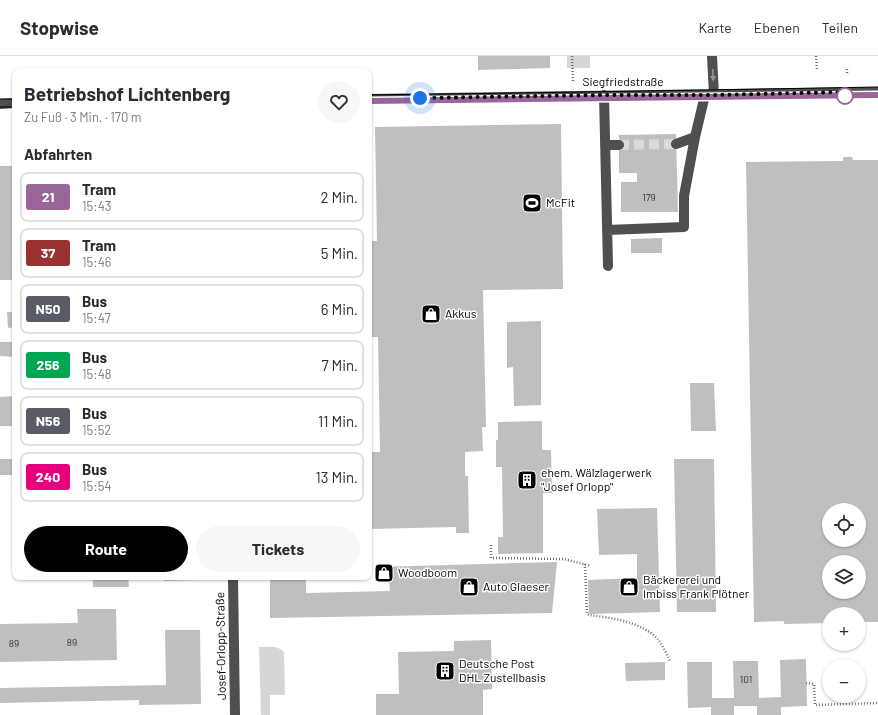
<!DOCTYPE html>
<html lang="de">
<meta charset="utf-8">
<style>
:root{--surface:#fff;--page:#f7f7f7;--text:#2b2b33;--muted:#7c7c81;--line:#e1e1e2;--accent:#000}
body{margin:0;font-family:Barlow,sans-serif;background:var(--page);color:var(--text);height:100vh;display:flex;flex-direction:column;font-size:15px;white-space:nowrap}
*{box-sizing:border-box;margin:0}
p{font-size:13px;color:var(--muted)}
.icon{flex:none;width:22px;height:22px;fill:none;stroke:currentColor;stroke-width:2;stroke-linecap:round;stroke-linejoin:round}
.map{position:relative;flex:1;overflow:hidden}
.sheet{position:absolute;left:12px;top:12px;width:360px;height:512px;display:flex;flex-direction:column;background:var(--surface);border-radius:8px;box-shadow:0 1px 3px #0004}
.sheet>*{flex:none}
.badge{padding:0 8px;border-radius:3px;font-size:14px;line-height:26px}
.tools{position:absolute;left:822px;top:447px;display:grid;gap:8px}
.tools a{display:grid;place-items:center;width:44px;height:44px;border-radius:50%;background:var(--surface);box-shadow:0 1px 3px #0004;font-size:20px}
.you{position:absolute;width:20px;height:20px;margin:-10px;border:3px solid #fff;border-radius:50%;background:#1a73e8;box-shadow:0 0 0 6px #1a73e833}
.map>.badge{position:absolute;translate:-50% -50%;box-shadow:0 0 0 2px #fff}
h2{padding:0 12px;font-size:15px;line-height:36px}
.round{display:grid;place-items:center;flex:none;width:42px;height:42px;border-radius:21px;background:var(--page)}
.headline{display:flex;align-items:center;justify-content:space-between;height:68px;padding:0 12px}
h1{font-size:19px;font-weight:700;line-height:30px}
.action{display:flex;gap:8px;margin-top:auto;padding:8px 12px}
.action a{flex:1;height:46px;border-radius:24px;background:var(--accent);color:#fff;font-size:16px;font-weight:700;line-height:46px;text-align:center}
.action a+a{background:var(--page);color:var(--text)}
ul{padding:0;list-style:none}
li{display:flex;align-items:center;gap:12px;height:50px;margin:0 8px 6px;padding:0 4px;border:2px solid var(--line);border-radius:8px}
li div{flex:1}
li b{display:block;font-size:15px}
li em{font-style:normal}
li .badge{min-width:44px;font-weight:700;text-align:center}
header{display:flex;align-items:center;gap:24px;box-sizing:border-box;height:56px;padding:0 20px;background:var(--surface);border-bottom:1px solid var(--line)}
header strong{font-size:19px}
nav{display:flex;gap:22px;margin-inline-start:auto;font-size:14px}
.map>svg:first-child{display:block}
</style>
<header>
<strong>Stopwise</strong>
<nav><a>Karte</a><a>Ebenen</a><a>Teilen</a></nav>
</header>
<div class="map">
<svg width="878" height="659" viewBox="0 0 878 659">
<rect width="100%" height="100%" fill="#fff"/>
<!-- green -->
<path fill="#d6d6d6" d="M567,0H590V12H567Z
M259,591C268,591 278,589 284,596L285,639H270V659H261Z"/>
<!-- building -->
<path fill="#bfbfbf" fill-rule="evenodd" d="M478,0H550V12L478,14Z
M561,68L563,233L483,234L486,371H482L483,395L465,396V420H468L469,477H456V471L369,473V396H380L378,281H369V185H377L375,71Z
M676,78L678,156H621V126H637V117H619V79Z
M843,101H852L853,104H878V566H859V558H829V567L784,568V565L754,566L746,106L843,105ZM829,454H859V484H829ZM829,506H859V536H829Z
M0,110H15V224H0Z
M662,182V197H631V183Z
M7,256H15V271L8,272Z
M541,265V349L514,350L513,311L507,312V266Z
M0,286H15V301L0,300Z
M690,327H714L716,375H691Z
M15,340V370H0V341Z
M542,365V394H551L552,437H543V497L498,498V481H503L502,411H496V384H498V366Z
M0,403H15V419H0Z
M674,403H714L716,556H677Z
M657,452L660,556L589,558L588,524L637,522V498L599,499L597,453Z
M557,506L552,557L270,562V521H306V537L390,535L389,524H377V511Z
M93,521H128L129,531H93Z
M164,521H199V524L164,525Z
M77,553H116L117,604L0,606V568L78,567Z
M165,574H200L201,648L139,649V644L0,647V632L166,629Z
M491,584L492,633L483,634V659H376V638H399L398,596L454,595V585Z
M806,603L807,650L781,651V659H757V650H734V659H711V651L688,652L687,606H712V642H734L733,605H758L759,642L781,641L780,604Z
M665,606V624L626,625L625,607Z"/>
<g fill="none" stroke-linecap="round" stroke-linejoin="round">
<!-- minor-tunnel -->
<path stroke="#d9d9d9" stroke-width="10" stroke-dasharray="10 5" stroke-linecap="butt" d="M619,89L676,88"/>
<!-- path -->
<path stroke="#717171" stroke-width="2.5" stroke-dasharray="1 2" stroke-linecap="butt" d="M572,0L573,27
M816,0L817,13
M847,13V19
M491,489V502L564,503L591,510
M585,508L587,558L589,559C612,562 645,566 660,586C664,592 667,599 670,605
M806,627L814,628L815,649L878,647"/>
<!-- minor -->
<path stroke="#4f4f4f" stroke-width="10" d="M712,0L714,39
M604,39L608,210
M369,43L878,36
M0,48L15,47
M676,88L695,81L705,39
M605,89H619
M607,174L684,171V140L695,81
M233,521L235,659"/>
<!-- tram -->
<path stroke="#000" stroke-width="1" d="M369,39C539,37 708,34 878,31
M619,41H725L878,39
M0,43H15
M369,45L421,44
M0,51H15"/>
</g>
<!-- one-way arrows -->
<defs><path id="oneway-solid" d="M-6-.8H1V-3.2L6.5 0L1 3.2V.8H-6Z"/></defs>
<use fill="#959595" href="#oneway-solid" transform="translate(713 19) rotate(88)"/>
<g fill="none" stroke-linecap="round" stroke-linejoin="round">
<!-- line casing -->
<g stroke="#fff" stroke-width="9">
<path id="line" d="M369,45L878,39"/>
</g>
<!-- line -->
<use href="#line" stroke="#969" stroke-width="6"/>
<!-- walk -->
<path stroke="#000" stroke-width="4" stroke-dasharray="0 7.2" d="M420,42L604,39H714L845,36V40"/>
</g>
<!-- icons -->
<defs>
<g id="stadium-square" transform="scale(1)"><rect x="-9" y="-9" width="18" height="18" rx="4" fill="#000" stroke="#fff"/><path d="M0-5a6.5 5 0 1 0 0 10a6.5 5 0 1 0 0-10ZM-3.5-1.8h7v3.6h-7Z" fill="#fff"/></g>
<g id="shop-square" transform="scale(1)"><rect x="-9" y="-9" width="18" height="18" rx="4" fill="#000" stroke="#fff"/><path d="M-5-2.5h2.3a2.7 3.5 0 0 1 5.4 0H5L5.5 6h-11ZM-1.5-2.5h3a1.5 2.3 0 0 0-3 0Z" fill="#fff"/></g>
<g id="building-square" transform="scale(1)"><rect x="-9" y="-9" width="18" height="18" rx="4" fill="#000" stroke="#fff"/><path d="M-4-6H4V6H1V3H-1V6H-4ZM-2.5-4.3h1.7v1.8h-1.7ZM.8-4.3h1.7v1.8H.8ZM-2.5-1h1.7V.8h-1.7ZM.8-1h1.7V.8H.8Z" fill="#fff"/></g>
</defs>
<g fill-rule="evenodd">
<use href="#stadium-square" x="532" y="147"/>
<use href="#shop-square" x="431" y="258"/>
<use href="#building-square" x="527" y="424"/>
<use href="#shop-square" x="384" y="517"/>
<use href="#shop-square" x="469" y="531"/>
<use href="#shop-square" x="629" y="531"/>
<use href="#building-square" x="445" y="615"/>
</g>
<!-- markers -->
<circle fill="#fff" stroke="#969" stroke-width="2" cx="845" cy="40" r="8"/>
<g text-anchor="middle" stroke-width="3" stroke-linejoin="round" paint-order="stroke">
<!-- number labels -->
<g font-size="10" fill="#303030">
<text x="649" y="145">179</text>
<text x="72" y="590">89</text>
<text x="14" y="591">89</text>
<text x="746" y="627">101</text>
</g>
<!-- street labels -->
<g font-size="12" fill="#000" stroke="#fff">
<text x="623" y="30">Siegfriedstraße</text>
<text transform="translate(221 590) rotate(-91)" y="4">Josef-Orlopp-Straße</text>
</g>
<!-- poi labels -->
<g font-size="12" fill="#000" stroke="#fff" text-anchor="start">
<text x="546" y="151">McFit</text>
<text x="445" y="262">Akkus</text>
<text x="541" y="421">ehem. Wälzlagerwerk<tspan x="541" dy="14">"Josef Orlopp"</tspan></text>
<text x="398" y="521">Woodboom</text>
<text x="643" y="528">Bäckererei und<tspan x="643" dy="14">Imbiss Frank Plötner</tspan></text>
<text x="483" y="535">Auto Glaeser</text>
<text x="459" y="612">Deutsche Post<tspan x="459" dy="14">DHL Zustellbasis</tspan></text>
</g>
</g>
</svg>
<div class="tools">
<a><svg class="icon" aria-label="locate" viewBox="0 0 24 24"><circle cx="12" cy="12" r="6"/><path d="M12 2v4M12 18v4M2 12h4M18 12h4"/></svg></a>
<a><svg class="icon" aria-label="layers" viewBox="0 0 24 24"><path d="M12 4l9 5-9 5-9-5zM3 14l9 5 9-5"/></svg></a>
<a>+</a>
<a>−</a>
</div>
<div class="you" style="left:420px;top:42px"></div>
<section class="sheet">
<div class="headline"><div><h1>Betriebshof Lichtenberg</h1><p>Zu Fuß · 3 Min. · 170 m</p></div><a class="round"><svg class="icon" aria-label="heart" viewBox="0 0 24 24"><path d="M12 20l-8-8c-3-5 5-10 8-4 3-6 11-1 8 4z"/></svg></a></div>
<h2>Abfahrten</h2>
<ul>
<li><span class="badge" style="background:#969;color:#fff">21</span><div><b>Tram</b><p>15:43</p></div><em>2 Min.</em></li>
<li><span class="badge" style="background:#933;color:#fff">37</span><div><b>Tram</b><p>15:46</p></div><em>5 Min.</em></li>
<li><span class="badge" style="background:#595b62;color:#fff">N50</span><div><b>Bus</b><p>15:47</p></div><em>6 Min.</em></li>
<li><span class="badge" style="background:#00a651;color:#fff">256</span><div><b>Bus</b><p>15:48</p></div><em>7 Min.</em></li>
<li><span class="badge" style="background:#595b62;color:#fff">N56</span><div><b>Bus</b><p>15:52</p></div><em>11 Min.</em></li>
<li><span class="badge" style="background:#e6007e;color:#fff">240</span><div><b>Bus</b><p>15:54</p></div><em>13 Min.</em></li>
</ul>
<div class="action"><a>Route</a><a>Tickets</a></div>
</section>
</div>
